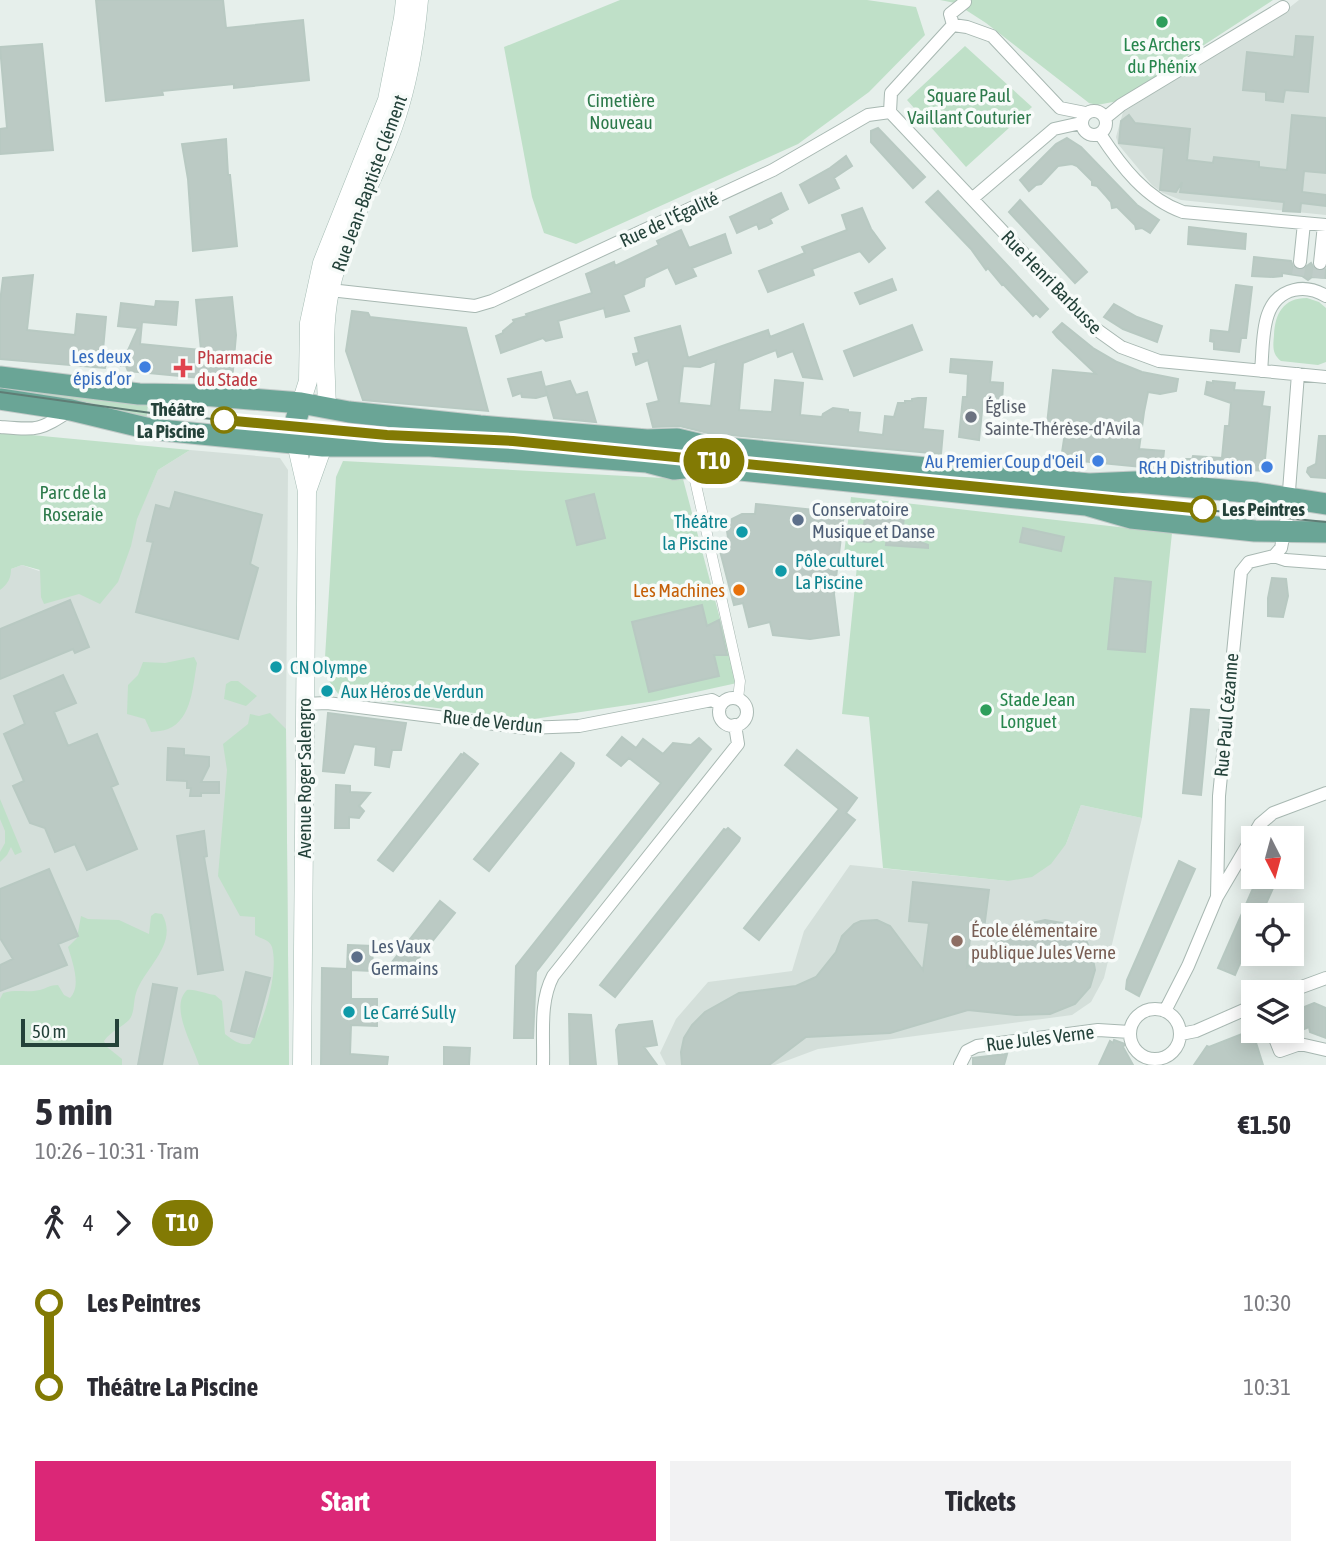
<!DOCTYPE html>
<meta charset="utf-8">
<style>
:root{--surface:#fff;--page:#f2f2f3;--text:#2b2b33;--muted:#7c7c81;--accent:#db2777}
body{margin:0;font-family:"Asap Condensed",sans-serif;background:var(--page);color:var(--text);height:100vh;display:flex;flex-direction:column;font-size:26px;white-space:nowrap}
*{box-sizing:border-box;margin:0}
p{font-size:23px;color:var(--muted)}
.icon{flex:none;width:38px;height:38px;fill:none;stroke:currentColor;stroke-width:2;stroke-linecap:round;stroke-linejoin:round}
.map{position:relative;height:1065px;overflow:hidden}
.sheet{display:flex;flex-direction:column;background:var(--surface);flex:1}
.sheet>*{flex:none}
.badge{padding:0 14px;border-radius:23px;font-size:24px;line-height:46px}
.needle{width:46px;rotate:174deg}
.controls{position:absolute;left:1241px;top:826px;display:grid;gap:14px}
.controls a{display:grid;place-items:center;width:63px;height:63px;border-radius:0px;background:var(--surface);box-shadow:0 4px 18px #0003;font-size:35px}
.scale{position:absolute;left:21px;bottom:18px;width:98px;box-sizing:border-box;padding-left:7px;border:4px solid #24423a;border-top:0;font-size:19px;line-height:24px;white-space:nowrap;color:#24423a;-webkit-text-stroke:5px #f7fbf9;paint-order:stroke}
.map>.badge{position:absolute;translate:-50% -50%;box-shadow:0 0 0 4px #fff}
.legs{display:flex;align-items:center;gap:10px;height:77px;padding:0 35px;font-size:23px}
.legs p{margin-inline-start:auto}
.summary{display:flex;align-items:center;justify-content:space-between;height:119px;padding:0 35px}
h1{font-size:38px;font-weight:700;line-height:52px}
.button{display:flex;gap:14px;margin-top:auto;padding:14px 35px}
.button a{flex:1;height:80px;border-radius:0px;background:var(--accent);color:#fff;font-size:28px;font-weight:700;line-height:80px;text-align:center}
.button a+a{background:var(--page);color:var(--text)}
ul{padding:0 35px;list-style:none}
li{display:flex;align-items:center;gap:24px;height:84px;font-size:26px}
li i{display:grid;place-items:center;width:10px;height:100%;margin:0 9px;background:currentColor}
li i::after{content:'';width:18px;height:18px;margin:-9px;border:5px solid;border-radius:50%;background:var(--surface)}
li p{margin-inline-start:auto}
li:first-child i{background:linear-gradient(#0000 50%,currentColor 0)}
li:last-child i{background:linear-gradient(currentColor 50%,#0000 0)}
.map>svg:first-child{display:block}
</style>
<div class="map">
<svg width="1326" height="1065" viewBox="0 0 1326 1065">
<rect width="100%" height="100%" fill="#e6efeb"/>
<!-- built -->
<path fill="#d4dfda" d="M1299,0H1326V215L1181,200L1163,193L1152,185L1118,144L1116,137L1123,112L1285,11Z
M190,450L280,458L288,470L286,729L289,1065H0V573L22,565L39,571L42,566L140,510L158,470Z
M1081,805L1142,818L1104,978L1091,1002L1072,1015L818,1049L775,1065H666L660,1053L676,1019L708,982L792,971L804,931L850,865L1008,881L1066,844Z"/>
<!-- green -->
<path fill="#bfe0c8" d="M620,0H867L916,7L925,35L869,92L798,144L576,244L544,233L532,197L504,47Z
M940,0H1273L1118,101L1097,105L1089,103L986,23L955,3Z
M965,46L1032,107L966,167L907,100Z
M1307,298L1319,302L1326,308V362L1318,365L1281,361C1272,354 1273,347 1274,335C1275,314 1283,298 1307,298Z
M0,380L149,395L146,423L0,395Z
M353,419L672,443L670,462L351,441Z
M0,432L190,450L158,470L137,519L131,546L118,582L100,604L79,594L44,604L41,597L40,570L22,565L11,569C11,578 8,584 0,590Z
M343,461L683,479L737,683L655,701L527,720L339,695L324,674L336,477Z
M851,497L1172,533L1142,818L1081,805L1066,844L1051,864L1032,877L1008,881L883,868L869,717L842,714L858,556L844,554Z
M194,657L197,663C193,684 192,720 168,729C163,731 157,731 151,732L145,719L127,714L128,685L138,675L143,662L165,663Z
M231,681H238L257,696L246,706L224,699L226,684Z
M270,713L286,729L289,1065H199C193,1045 169,1007 187,990C196,989 205,994 215,995L222,1001L225,1034C234,1041 239,1045 250,1044C264,1023 279,972 272,947C269,939 261,939 255,935V917L240,916L218,876L227,770L223,744L248,724L250,714L259,716Z
M0,799L22,852L15,855L11,847L7,855L0,862V852L5,843V831L0,819Z
M155,913L162,914C179,944 145,967 136,993C133,1002 135,1013 129,1020C121,1028 111,1031 104,1041L107,1047L122,1059V1065H0V999L3,993C17,989 27,993 40,990C47,988 50,985 58,985L64,995L70,998C82,986 72,961 68,947L77,938L81,916L88,919L119,920L149,934L151,916Z"/>
<!-- building -->
<path fill="#bbcac4" stroke="#b8c9c2" stroke-width="2" fill-rule="evenodd" d="M96,0H223L226,28L303,20L309,80L234,88V84L162,91L163,95L106,101Z
M1296,36L1313,37L1308,92L1285,90L1283,102L1266,100V92L1243,90L1247,52L1294,57Z
M42,44L53,150L0,154V129L7,128L0,47Z
M1129,115L1135,123L1190,129L1187,160L1213,163L1214,157L1259,162V167L1287,170L1292,115L1326,118V173L1304,171L1302,192L1326,195V206L1301,203L1300,212L1283,211L1284,202L1180,192L1182,182L1176,192L1160,190L1164,148L1119,143L1121,121Z
M878,128L925,177L913,188L871,142V131Z
M1067,138L1081,147L1137,205L1159,220L1150,233L1142,228L1136,229L1135,225L1117,207L1112,208L1111,202L1106,196L1097,186L1092,185V181L1077,166L1072,164L1058,166L1041,184L1036,185L1029,191L1020,180L1056,144Z
M226,139L228,175H230L237,246L193,251L188,179L182,144Z
M846,156L852,166L834,178L839,188L809,203L800,185L830,168Z
M938,191L1048,309L1040,317L1036,313L1033,316L1003,284L1002,285L988,268L986,270L971,249L926,202Z
M781,193L788,209L770,219L772,223L766,226L759,229L757,224L737,233L730,217Z
M1020,200L1087,272L1075,283L1009,212Z
M862,208L871,229L885,248L869,262L860,251L812,269L814,275L768,292L759,271L805,253L802,247L847,230L842,215Z
M1189,227L1246,234L1245,249L1188,244Z
M681,230L689,248L725,234L731,253L692,268L696,276L676,284L668,267L645,278L644,286L623,295L629,311L606,317L604,308L558,321L562,337L546,341L543,338L501,353L496,336L503,333V331L514,322L513,320L527,316L526,314L592,293L586,274L614,262L615,266L659,245L657,241Z
M1254,257L1291,261L1294,269L1300,271L1311,263L1315,270L1320,272L1326,269V278L1312,277L1308,280L1302,276L1282,273V276L1273,277L1252,276Z
M33,275L27,330L75,335L77,314L106,317L103,350L109,351L105,368L0,359V302L3,278Z
M892,279L896,290L860,304L855,293Z
M1236,285L1252,287L1246,338H1241L1239,352L1214,349V342L1210,341L1211,330L1229,332Z
M232,297L236,335L232,381L128,371L126,366H121L138,328L118,326L121,303L155,307L156,301L178,302L176,325L142,322L140,344L201,350L196,300Z
M1114,304L1137,317L1162,326L1157,342L1123,329L1104,317Z
M352,311L368,313L370,317L466,328L488,411L363,400L346,351Z
M1062,323L1093,348L1117,362L1142,372L1178,379L1176,391L1160,394L1148,392L1144,412L1139,449L1164,451L1162,469L1061,459L1066,426L1047,424L1053,370L1096,374L1057,337L1053,332Z
M803,324L822,379L803,377L793,351L778,357L776,350L743,363L739,410L772,412L775,380L803,383L800,415L822,417L823,414L833,408L848,410V412L860,413L858,432L883,435L885,416L894,417L898,403H905V401H912V399L918,398H926L923,429L943,431L941,454L708,433L680,426L653,427L647,404L659,401L648,360L636,365L633,354L639,353L635,338L680,326L688,358L768,330L770,337ZM716,361L711,406L679,403L683,366L700,367Z
M912,325L922,350L854,376L844,351Z
M951,359L992,362L990,382L1003,383L1002,404L983,402L979,440L959,437L963,397H967L968,374L950,372Z
M541,372L547,395L536,398L522,397L521,393L513,396L508,379Z
M570,381L576,395L587,392L596,422L554,418L545,387Z
M1213,381L1235,383L1234,390L1264,392L1262,406L1270,407L1265,459L1271,464V471L1220,469L1219,474L1191,472V469H1185L1186,459H1192L1193,456L1222,458L1225,426H1229L1231,403L1205,394L1207,382L1213,383Z
M1319,436H1326V478L1311,477L1307,472L1308,468L1316,464Z
M175,492L262,515L250,564L258,568L238,639L136,612L153,542L147,541L156,505L170,509Z
M594,494L605,538L577,545L566,501Z
M756,504L844,513L834,594L839,635L810,639L773,635L770,622L749,627L743,603L734,605L719,547L729,544L727,531L732,519L742,514H755Z
M867,504L905,508L902,535L928,545V548L886,545L888,528L871,542L857,541L850,532L859,525H864Z
M1023,528L1064,537L1061,551L1020,542Z
M1115,578L1151,582L1145,652L1108,649Z
M1272,578L1286,579L1288,596L1283,617L1268,616V598Z
M70,600L89,647L75,653L73,649L0,679V629Z
M702,605L707,626L719,620L727,655H714L719,676L649,692L632,622Z
M63,675L76,703L54,712L68,746L97,734L118,784L111,787L137,849L87,870L75,844L55,852L45,828L30,823L13,786L24,781L4,734L25,724L14,696Z
M1191,709L1209,710L1201,795L1183,793Z
M328,713L406,723L401,750H392L389,767L375,765L376,747L354,744L344,773L323,771Z
M622,737L636,748L643,739L663,754L673,743L691,745L699,738L711,749L536,972L533,1038H514L516,966L661,783L629,758L621,766L607,755Z
M168,748L184,749V755L209,757V766L201,782H219V793H201V796H190L191,788H187V781L167,780Z
M797,750L857,798L846,813L855,820L759,940L744,928L839,809L785,765Z
M464,753L478,764L393,871L378,860L461,754L463,755Z
M561,753L574,763L573,766L489,871L474,859Z
M336,785L350,786V792L370,793L359,806L364,811L359,818L349,817V828H335Z
M728,828L740,838L739,841L615,997L600,985L724,829L726,830Z
M204,831L207,856L204,857L223,970L198,974L177,836Z
M1179,861L1195,869L1139,996L1126,989L1127,980Z
M49,869L78,936L58,944L67,965L0,991V965L13,959L0,938V889Z
M1258,877H1278L1261,915H1253V933L1235,975L1218,968Z
M913,882L989,890L984,929L971,928L967,967L1019,926L1045,920L1062,923L1076,930L1086,940L1092,954L1095,970L1090,987L1075,1004L1050,1014L1016,1015L968,1010L890,1033L806,1037L769,1065H682L681,1052L684,1038L692,1025L705,1012L739,993L796,986L816,977L836,952L842,936L854,924L861,921L877,920L890,926L923,970L929,923L909,921Z
M440,901L455,913L407,973L392,962Z
M348,945L373,946L372,971L351,970V999H377V1026L351,1025L350,1054L388,1057L387,1065H321L322,968L347,969Z
M246,972L270,978L254,1037L231,1031Z
M153,984L177,988L162,1065H138Z
M1314,1003L1326,1008V1038L1310,1032L1309,1027L1292,1034V1012Z
M569,1014L591,1015L596,1065H570Z
M652,1021L657,1045L644,1047L657,1065H619L616,1030L619,1025Z
M1252,1030L1263,1065H1194L1207,1046L1209,1047Z
M1114,1040L1125,1044L1123,1047L1133,1065H1099L1110,1041L1113,1043Z
M444,1047L470,1048L469,1065H444Z
M1007,1054L1004,1065H973V1058Z"/>
<g fill="none" stroke-linecap="round" stroke-linejoin="round">
<!-- minor-tunnel -->
<path stroke="#bfccc8" stroke-width="12" stroke-dasharray="12 6" stroke-linecap="butt" d="M1298,275L1300,262
M1318,278L1320,263"/>
<!-- pedestrian casing -->
<g stroke="#a8b8b2" stroke-width="11">
<path id="pedestrian" d="M694,467V476L740,681L738,699"/>
</g>
<!-- minor casing -->
<g stroke="#a8b8b2" stroke-width="14">
<path id="minor" d="M953,25L967,27L992,36L1060,108L1085,113
M953,25L950,14L965,2
M1082 123a12 12 0 1 1 24 0a12 12 0 1 1-24 0Z
M890,112L1093,327L1121,347L1159,361L1326,377
M890,112L891,93L953,25
M1105,118L1121,105L1283,7
M1100,134C1121,166 1146,199 1183,212L1326,225
M973,198L1054,129L1081,123
M1300,262L1304,223
M1320,263L1324,225
M330,290L475,306L492,301L773,170L868,115L890,112
M1261,371C1264,343 1259,298 1294,290C1306,287 1316,290 1326,296
M0,427C38,430 39,431 71,410
M1274,556L1281,548L1287,517L1298,374
M1274,556L1286,560L1326,563
M719 712a14 14 0 1 1 28 0a14 14 0 1 1-28 0Z
M304,704L327,703L526,728L579,726L712,700L721,705
M1217,897L1219,796L1241,572L1249,562L1274,556
M1288,992L1326,978
M1130 1034a25 25 0 1 1 50 0a25 25 0 1 1-50 0Z
M1165,1011L1188,966L1217,897L1260,824L1273,813L1326,793
M1272,1031L1280,1051L1300,1044L1326,1050
M1181,1034L1196,1031L1253,1006
M543,1065C544,1036 539,1002 553,976L738,744L735,725
M960,1065L967,1051L977,1046L1098,1030L1130,1032"/>
</g>
<!-- secondary casing -->
<g stroke="#a4bbb3" stroke-width="19">
<path id="secondary" d="M301,403L308,381L309,323L322,263L387,100L403,18L405,0
M327,409C326,370 322,329 330,291C344,226 382,169 400,106C410,72 416,34 419,0
M296,443L307,491L302,1065
M307,491L323,446"/>
</g>
<!-- primary casing -->
<g stroke="#c2cac8" stroke-width="23">
<path id="primary" d="M0,377L139,394L202,395L301,403L349,412L480,426L647,440L677,439L707,446L1089,484L1135,482L1257,493L1326,504
M0,399L71,410L150,429L323,446H430L647,462L674,469L701,466L1086,505L1131,518L1255,531L1326,532
M296,443V420L301,403"/>
</g>
<!-- pedestrian -->
<use href="#pedestrian" stroke="#fff" stroke-width="10"/>
<!-- minor -->
<use href="#minor" stroke="#fff" stroke-width="12"/>
<!-- secondary -->
<use href="#secondary" stroke="#fff" stroke-width="18"/>
<!-- primary -->
<use href="#primary" stroke="#6aa596" stroke-width="21"/>
<!-- tram -->
<path stroke="#5f7d75" stroke-width="2" d="M0,392L151,413L347,432L513,441L1326,522"/>
</g>
<g fill="none" stroke-linecap="round" stroke-linejoin="round">
<!-- line-1 casing -->
<g stroke="#fff" stroke-width="16">
<path id="line-1" d="M224,420L387,435L513,441L1203,509"/>
</g>
<!-- line-1 -->
<use href="#line-1" stroke="#827a04" stroke-width="10"/>
</g>
<!-- markers -->
<g fill="#2e9e5b" stroke="#f7fbf9" stroke-width="2.5">
<circle cx="1162" cy="22" r="7"/>
<circle cx="986" cy="710" r="7"/>
</g>
<g fill="#3f7fe0" stroke="#f7fbf9" stroke-width="2.5">
<circle cx="145" cy="367" r="7"/>
<circle cx="1098" cy="461" r="7"/>
<circle cx="1267" cy="467" r="7"/>
</g>
<path fill="#e0444e" stroke="#f7fbf9" stroke-width="2.5" d="M179.5 357.5h7v7h7v7h-7v7h-7v-7h-7v-7h7z"/>
<circle fill="#6b7280" stroke="#f7fbf9" stroke-width="2.5" cx="971" cy="417" r="7"/>
<g fill="#fff" stroke="#827a04" stroke-width="3.5">
<circle cx="224" cy="420" r="12"/>
<circle cx="1203" cy="509" r="12"/>
</g>
<g fill="#5c6f8a" stroke="#f7fbf9" stroke-width="2.5">
<circle cx="798" cy="520" r="7"/>
<circle cx="357" cy="957" r="7"/>
</g>
<g fill="#0f9aa8" stroke="#f7fbf9" stroke-width="2.5">
<circle cx="742" cy="532" r="7"/>
<circle cx="781" cy="571" r="7"/>
<circle cx="276" cy="667" r="7"/>
<circle cx="327" cy="691" r="7"/>
<circle cx="349" cy="1012" r="7"/>
</g>
<circle fill="#e8710a" stroke="#f7fbf9" stroke-width="2.5" cx="739" cy="590" r="7"/>
<circle fill="#8d6e63" stroke="#f7fbf9" stroke-width="2.5" cx="957" cy="941" r="7"/>
<g text-anchor="middle" stroke-width="7" stroke-linejoin="round" paint-order="stroke">
<!-- leisure labels -->
<g font-size="19" fill="#27864d" stroke="#f7fbf9">
<text x="1162" y="51">Les Archers<tspan x="1162" dy="22">du Phénix</tspan></text>
<text x="1000" y="706" text-anchor="start">Stade Jean<tspan x="1000" dy="22">Longuet</tspan></text>
</g>
<!-- park labels -->
<g font-size="19" fill="#2d7a4b" stroke="#f7fbf9">
<text x="969" y="102">Square Paul<tspan x="969" dy="22">Vaillant Couturier</tspan></text>
<text x="621" y="107">Cimetière<tspan x="621" dy="22">Nouveau</tspan></text>
<text x="73" y="499">Parc de la<tspan x="73" dy="22">Roseraie</tspan></text>
</g>
<!-- street labels -->
<g font-size="19" fill="#24423a" stroke="#f7fbf9">
<text transform="translate(369 183) rotate(-70)" y="7">Rue Jean-Baptiste Clément</text>
<text transform="translate(669 219) rotate(-25)" y="7">Rue de l'Égalité</text>
<text transform="translate(1052 282) rotate(46)" y="7">Rue Henri Barbusse</text>
<text transform="translate(1226 715) rotate(-85)" y="7">Rue Paul Cézanne</text>
<text transform="translate(493 721) rotate(6)" y="7">Rue de Verdun</text>
<text transform="translate(304 778) rotate(-90)" y="7">Avenue Roger Salengro</text>
<text transform="translate(1040 1038) rotate(-7)" y="7">Rue Jules Verne</text>
</g>
<!-- shop labels -->
<g font-size="19" fill="#366cbe" stroke="#f7fbf9" text-anchor="end">
<text x="131" y="363">Les deux<tspan x="131" dy="22">épis d’or</tspan></text>
<text x="1084" y="468">Au Premier Coup d'Oeil</text>
<text x="1253" y="474">RCH Distribution</text>
</g>
<!-- health labels -->
<g font-size="19" fill="#be3a42" stroke="#f7fbf9" text-anchor="start">
<text x="197" y="364">Pharmacie<tspan x="197" dy="22">du Stade</tspan></text>
</g>
<!-- worship labels -->
<g font-size="19" fill="#5b616d" stroke="#f7fbf9" text-anchor="start">
<text x="985" y="413">Église<tspan x="985" dy="22">Sainte-Thérèse-d'Avila</tspan></text>
</g>
<!-- stop labels -->
<g font-size="19" font-weight="bold" fill="#24423a" stroke="#f7fbf9" text-anchor="end">
<text x="205" y="416">Théâtre<tspan x="205" dy="22">La Piscine</tspan></text>
<text x="1222" y="516" text-anchor="start">Les Peintres</text>
</g>
<!-- service labels -->
<g font-size="19" fill="#4e5e75" stroke="#f7fbf9" text-anchor="start">
<text x="812" y="516">Conservatoire<tspan x="812" dy="22">Musique et Danse</tspan></text>
<text x="371" y="953">Les Vaux<tspan x="371" dy="22">Germains</tspan></text>
</g>
<!-- culture labels -->
<g font-size="19" fill="#0d838f" stroke="#f7fbf9" text-anchor="start">
<text x="728" y="528" text-anchor="end">Théâtre<tspan x="728" dy="22">la Piscine</tspan></text>
<text x="795" y="567">Pôle culturel<tspan x="795" dy="22">La Piscine</tspan></text>
<text x="290" y="674">CN Olympe</text>
<text x="341" y="698">Aux Héros de Verdun</text>
<text x="363" y="1019">Le Carré Sully</text>
</g>
<!-- food labels -->
<g font-size="19" fill="#c56008" stroke="#f7fbf9" text-anchor="end">
<text x="725" y="597">Les Machines</text>
</g>
<!-- education labels -->
<g font-size="19" fill="#785e54" stroke="#f7fbf9" text-anchor="start">
<text x="971" y="937">École élémentaire<tspan x="971" dy="22">publique Jules Verne</tspan></text>
</g>
</g>
</svg>
<div class="controls">
<a><svg class="needle" viewBox="-14 -14 28 28"><path d="M0-13l5 13h-10z" fill="#e53935"/><path d="M0 13l5-13h-10z" fill="#7c7c81"/></svg></a>
<a><svg class="icon" aria-label="locate" viewBox="0 0 24 24"><circle cx="12" cy="12" r="6"/><path d="M12 2v4M12 18v4M2 12h4M18 12h4"/></svg></a>
<a><svg class="icon" aria-label="layers" viewBox="0 0 24 24"><path d="M12 4l9 5-9 5-9-5zM3 14l9 5 9-5"/></svg></a>
</div>
<div class="scale">50 m</div>
<b class="badge" style="left:714px;top:461px;background:#827a04;color:#fff">T10</b>
</div>
<section class="sheet">
<div class="summary"><div><h1>5 min</h1><p>10:26 – 10:31 · Tram</p></div><b>€1.50</b></div>
<div class="legs"><svg class="icon" aria-label="walk" viewBox="0 0 24 24"><circle cx="13" cy="4" r="2"/><path d="M13 8l-2 6 4 7M11 14l-3 7M7 12l3-4h3l4 4"/></svg>4<svg class="icon" aria-label="forward" viewBox="0 0 24 24"><path d="M9 5l7 7-7 7"/></svg><b class="badge" style="background:#827a04;color:#fff">T10</b></div>
<ul>
<li><i style="color:#827a04"></i><b>Les Peintres</b><p>10:30</p></li>
<li><i style="color:#827a04"></i><b>Théâtre La Piscine</b><p>10:31</p></li>
</ul>
<div class="button"><a>Start</a><a>Tickets</a></div>
</section>
